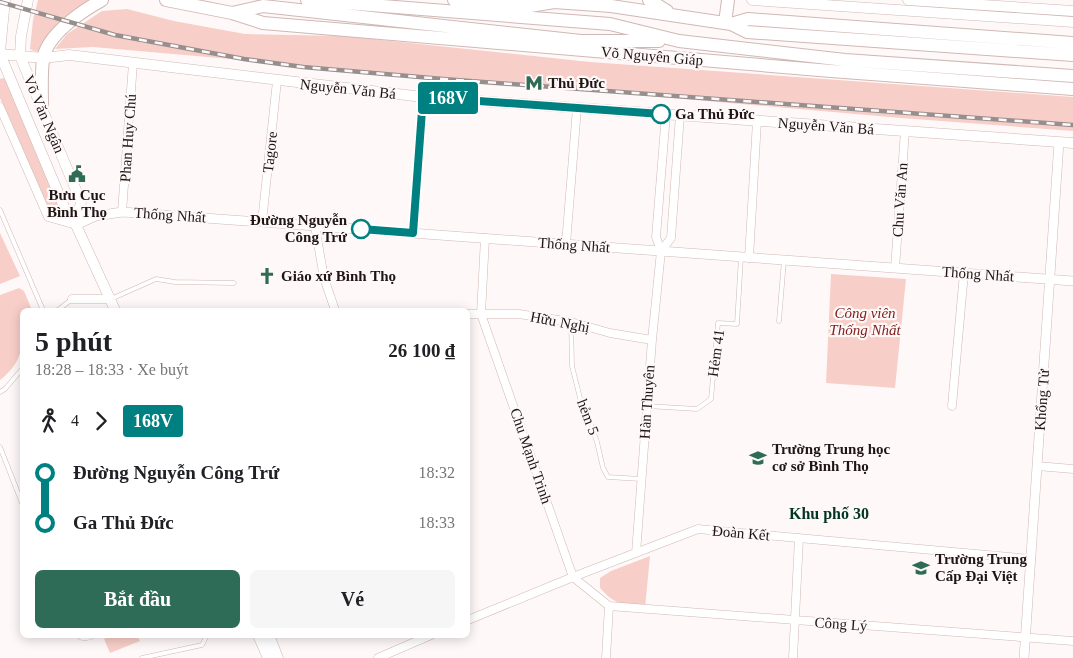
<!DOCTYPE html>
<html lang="vi">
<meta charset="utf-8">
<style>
:root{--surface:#fff;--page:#f6f6f6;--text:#202124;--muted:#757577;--accent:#2f6c57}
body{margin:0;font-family:Georgia,serif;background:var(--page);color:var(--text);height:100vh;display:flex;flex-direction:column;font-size:19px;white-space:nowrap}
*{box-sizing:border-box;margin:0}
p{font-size:16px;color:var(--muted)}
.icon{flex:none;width:28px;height:28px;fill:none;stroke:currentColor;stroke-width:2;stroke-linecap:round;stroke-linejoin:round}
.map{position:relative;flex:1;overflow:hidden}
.details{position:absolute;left:20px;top:308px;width:450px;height:330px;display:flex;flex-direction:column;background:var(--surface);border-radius:8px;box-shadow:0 2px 12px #0003}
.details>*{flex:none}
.badge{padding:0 10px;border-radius:4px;font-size:18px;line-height:32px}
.map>.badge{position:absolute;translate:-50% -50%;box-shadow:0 0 0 2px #fff}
.legs{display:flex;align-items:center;gap:8px;height:55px;padding:0 15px;font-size:16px}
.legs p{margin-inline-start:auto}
.summary{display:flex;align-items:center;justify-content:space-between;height:85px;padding:0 15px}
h1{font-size:28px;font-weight:600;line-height:38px}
.cta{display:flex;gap:10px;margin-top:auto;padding:10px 15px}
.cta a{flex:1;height:58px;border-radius:8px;background:var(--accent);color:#fff;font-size:20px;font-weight:600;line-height:58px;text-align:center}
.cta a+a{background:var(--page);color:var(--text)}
ul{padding:0 15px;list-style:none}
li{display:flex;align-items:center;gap:18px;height:50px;font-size:19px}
li i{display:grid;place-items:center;width:8px;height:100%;margin:0 6px;background:currentColor}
li i::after{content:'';width:12px;height:12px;margin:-6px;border:4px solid;border-radius:50%;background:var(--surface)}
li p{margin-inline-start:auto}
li:first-child i{background:linear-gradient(#0000 50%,currentColor 0)}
li:last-child i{background:linear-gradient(currentColor 50%,#0000 0)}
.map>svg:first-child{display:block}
</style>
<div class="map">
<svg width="1073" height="658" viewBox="0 0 1073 658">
<rect width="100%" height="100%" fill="#fef9f8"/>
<!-- green -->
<path fill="#f8cec8" d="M38,0H94L40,52L34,51L30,49L33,20Z
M127,9L174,21L245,34L344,36L590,62L1073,97V131L901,118L93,47L55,49L67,34L102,11Z
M3,78L7,81L62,210L60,214L56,216L51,214L0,98V79Z
M0,233L20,276L0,284Z
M831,274L906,279L895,388L826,383Z
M19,288L24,291L32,310H22C22,340 27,359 0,380V295Z
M650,556L645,608C623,605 615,605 600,588V578L611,571Z
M112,635H137L140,641L110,653L104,639Z"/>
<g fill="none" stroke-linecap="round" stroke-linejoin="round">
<!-- service casing -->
<g stroke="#d0b8b4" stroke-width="5">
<path id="service" d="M0,210L43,310
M111,299L156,279L175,282L234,283
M58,310L72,299
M779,321L784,260
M571,322L572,366L583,410L589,419L597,442L603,468L608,477L641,479
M0,392L5,389L22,369
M647,406L697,409L711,399L718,323L737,324L741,257
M0,447L22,503
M78,635C83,641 88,638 95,635
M142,658L202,645L207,635"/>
</g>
<!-- minor casing -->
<g stroke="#d0b8b4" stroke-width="9">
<path id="minor" d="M0,107L48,217L76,225
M122,212L133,63
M262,222L277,81
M315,226L324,278L335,310
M413,233L423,97
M485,238L481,314L573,577L609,606
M566,244L577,108
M661,251L671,238L680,115
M749,258L757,121
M895,268L905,131
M72,299H111
M468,314H519L571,322L610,333L652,340
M952,406L964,273
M1037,466L1073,469
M636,553L652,340L661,251L656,237L666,114
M609,606L1073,641
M468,620L573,577L698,529L1031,559
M378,658L431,635
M606,658L609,606
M793,658L799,538"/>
</g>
<!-- tertiary casing -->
<g stroke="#d0b8b4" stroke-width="10">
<path id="tertiary" d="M76,225L96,216L122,212L1073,281
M1024,658L1059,142"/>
</g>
<!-- secondary casing -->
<g stroke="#d0b8b4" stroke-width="11">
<path id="secondary" d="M28,0L21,36L20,56L81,202L76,225
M752,0L1073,22
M908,0L1073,11
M0,51L5,0
M0,54L43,58L69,55L423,97L1073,143
M0,54L65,209L76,225L115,310
M258,635L268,658
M269,635L278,658"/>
</g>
<!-- trunk casing -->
<g stroke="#d0b8b4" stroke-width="14">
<path id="trunk" d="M166,0L232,13L263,23L831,71L1073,89
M307,0L610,24L679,41L845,60L1073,76
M454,0L530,6L554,2L611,6L731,24L747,32L1073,55
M649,0L667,11
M232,13L263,6L581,41H659
M725,23L728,0
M731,24L748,19L1073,43
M42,107C42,91 41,75 43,60C46,35 82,11 102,0"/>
</g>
<!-- service -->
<use href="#service" stroke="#fff" stroke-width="4"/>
<!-- minor -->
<use href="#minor" stroke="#fff" stroke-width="8"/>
<!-- tertiary -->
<use href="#tertiary" stroke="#fff" stroke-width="9"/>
<!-- secondary -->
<use href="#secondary" stroke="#fff" stroke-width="10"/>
<!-- trunk -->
<use href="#trunk" stroke="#fff" stroke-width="12"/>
<!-- rail casing -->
<g stroke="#968f8e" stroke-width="4.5">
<path id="rail" d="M0,2L115,35L244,59L303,67L443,79L1073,125"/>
</g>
<!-- rail -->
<use href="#rail" stroke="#fef9f8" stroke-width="2.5" stroke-dasharray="8" stroke-linecap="butt"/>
</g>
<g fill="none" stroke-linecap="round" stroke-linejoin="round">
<!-- line-1 casing -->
<g stroke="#fff" stroke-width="11">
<path id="line-1" d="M361,229L413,233L423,97L661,114"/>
</g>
<!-- line-1 -->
<use href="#line-1" stroke="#008080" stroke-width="8"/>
</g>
<!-- icons -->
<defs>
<g id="metro-bare" transform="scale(1.35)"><path d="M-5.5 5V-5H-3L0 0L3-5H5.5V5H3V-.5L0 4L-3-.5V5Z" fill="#2f6c57" stroke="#fef9f8" stroke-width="2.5" paint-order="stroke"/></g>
<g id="civic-bare" transform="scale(1.35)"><path d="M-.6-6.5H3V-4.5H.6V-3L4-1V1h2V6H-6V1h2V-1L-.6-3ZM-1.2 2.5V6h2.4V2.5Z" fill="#2f6c57" stroke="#fef9f8" stroke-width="2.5" paint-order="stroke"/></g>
<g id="church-bare" transform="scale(1.35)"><path d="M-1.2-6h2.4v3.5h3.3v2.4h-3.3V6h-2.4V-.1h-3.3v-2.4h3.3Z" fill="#2f6c57" stroke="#fef9f8" stroke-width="2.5" paint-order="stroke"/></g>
<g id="school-bare" transform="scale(1.35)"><path d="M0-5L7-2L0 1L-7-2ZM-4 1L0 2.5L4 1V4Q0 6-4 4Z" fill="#2f6c57" stroke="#fef9f8" stroke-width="2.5" paint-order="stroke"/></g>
<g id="university-bare" transform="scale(1.35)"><path d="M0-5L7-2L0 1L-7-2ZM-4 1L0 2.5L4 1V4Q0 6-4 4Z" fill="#2f6c57" stroke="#fef9f8" stroke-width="2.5" paint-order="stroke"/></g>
</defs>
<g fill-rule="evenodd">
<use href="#metro-bare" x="534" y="83"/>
<use href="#civic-bare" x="77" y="174"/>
<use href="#church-bare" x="267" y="276"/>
<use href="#school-bare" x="758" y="458"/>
<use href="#university-bare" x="921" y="568"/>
</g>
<!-- markers -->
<g fill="#fff" stroke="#008080" stroke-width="2.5">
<circle cx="661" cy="114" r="9"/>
<circle cx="361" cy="229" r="9"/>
</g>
<g text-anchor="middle" stroke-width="4.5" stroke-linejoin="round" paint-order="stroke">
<!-- street labels -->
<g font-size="15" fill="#1e1514" stroke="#fef9f8">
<text transform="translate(652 56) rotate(5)" y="5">Võ Nguyên Giáp</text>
<text transform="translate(348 89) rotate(6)" y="5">Nguyễn Văn Bá</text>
<text transform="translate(44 114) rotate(67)" y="5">Võ Văn Ngân</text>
<text transform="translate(826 126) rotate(4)" y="5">Nguyễn Văn Bá</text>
<text transform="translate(128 138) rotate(-86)" y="5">Phan Huy Chú</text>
<text transform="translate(270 152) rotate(-84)" y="5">Tagore</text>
<text transform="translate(900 200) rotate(-86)" y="5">Chu Văn An</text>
<text transform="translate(170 215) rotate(4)" y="5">Thống Nhất</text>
<text transform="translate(574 245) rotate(4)" y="5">Thống Nhất</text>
<text transform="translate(978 274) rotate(4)" y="5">Thống Nhất</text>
<text transform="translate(560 322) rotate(11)" y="5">Hữu Nghị</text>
<text transform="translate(716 353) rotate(-82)" y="5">Hẻm 41</text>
<text transform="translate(1042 400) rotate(-86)" y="5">Khổng Tử</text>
<text transform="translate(647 402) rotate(-86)" y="5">Hàn Thuyên</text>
<text transform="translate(588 417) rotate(69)" y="5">hẻm 5</text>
<text transform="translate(531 456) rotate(71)" y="5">Chu Mạnh Trinh</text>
<text transform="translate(741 533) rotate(5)" y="5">Đoàn Kết</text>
<text transform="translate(841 624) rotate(4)" y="5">Công Lý</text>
</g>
<!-- poi labels -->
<g font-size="15" font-weight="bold" fill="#1e1514" stroke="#fef9f8" text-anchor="start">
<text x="548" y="88">Thủ Đức</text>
<text x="77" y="200" text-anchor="middle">Bưu Cục<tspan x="77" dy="17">Bình Thọ</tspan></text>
<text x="281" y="281">Giáo xứ Bình Thọ</text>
<text x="772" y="454">Trường Trung học<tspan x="772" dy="17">cơ sở Bình Thọ</tspan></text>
<text x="935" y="564">Trường Trung<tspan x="935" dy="17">Cấp Đại Việt</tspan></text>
</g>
<!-- stop labels -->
<g font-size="15" font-weight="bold" fill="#1e1514" stroke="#fef9f8" text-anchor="start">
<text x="675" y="119">Ga Thủ Đức</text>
<text x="347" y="225" text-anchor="end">Đường Nguyễn<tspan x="347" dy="17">Công Trứ</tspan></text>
</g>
<!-- park labels -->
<g font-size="15" font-style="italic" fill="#7e201d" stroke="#fef9f8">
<text x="865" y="318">Công viên<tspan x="865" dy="17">Thống Nhất</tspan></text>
</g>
<!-- neighbourhood labels -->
<g font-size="16" font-weight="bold" fill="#003526" stroke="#fef9f8">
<text x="829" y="519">Khu phố 30</text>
</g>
</g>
</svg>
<b class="badge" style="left:448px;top:98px;background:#008080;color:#fff">168V</b>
<section class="details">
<div class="summary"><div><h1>5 phút</h1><p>18:28 – 18:33 · Xe buýt</p></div><b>26 100 ₫</b></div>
<div class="legs"><svg class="icon" aria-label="walk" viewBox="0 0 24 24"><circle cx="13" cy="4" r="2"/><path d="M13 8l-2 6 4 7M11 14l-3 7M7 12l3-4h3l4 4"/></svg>4<svg class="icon" aria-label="forward" viewBox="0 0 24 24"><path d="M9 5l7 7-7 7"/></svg><b class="badge" style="background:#008080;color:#fff">168V</b></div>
<ul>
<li><i style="color:#008080"></i><b>Đường Nguyễn Công Trứ</b><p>18:32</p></li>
<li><i style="color:#008080"></i><b>Ga Thủ Đức</b><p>18:33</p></li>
</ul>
<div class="cta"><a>Bắt đầu</a><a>Vé</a></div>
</section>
</div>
